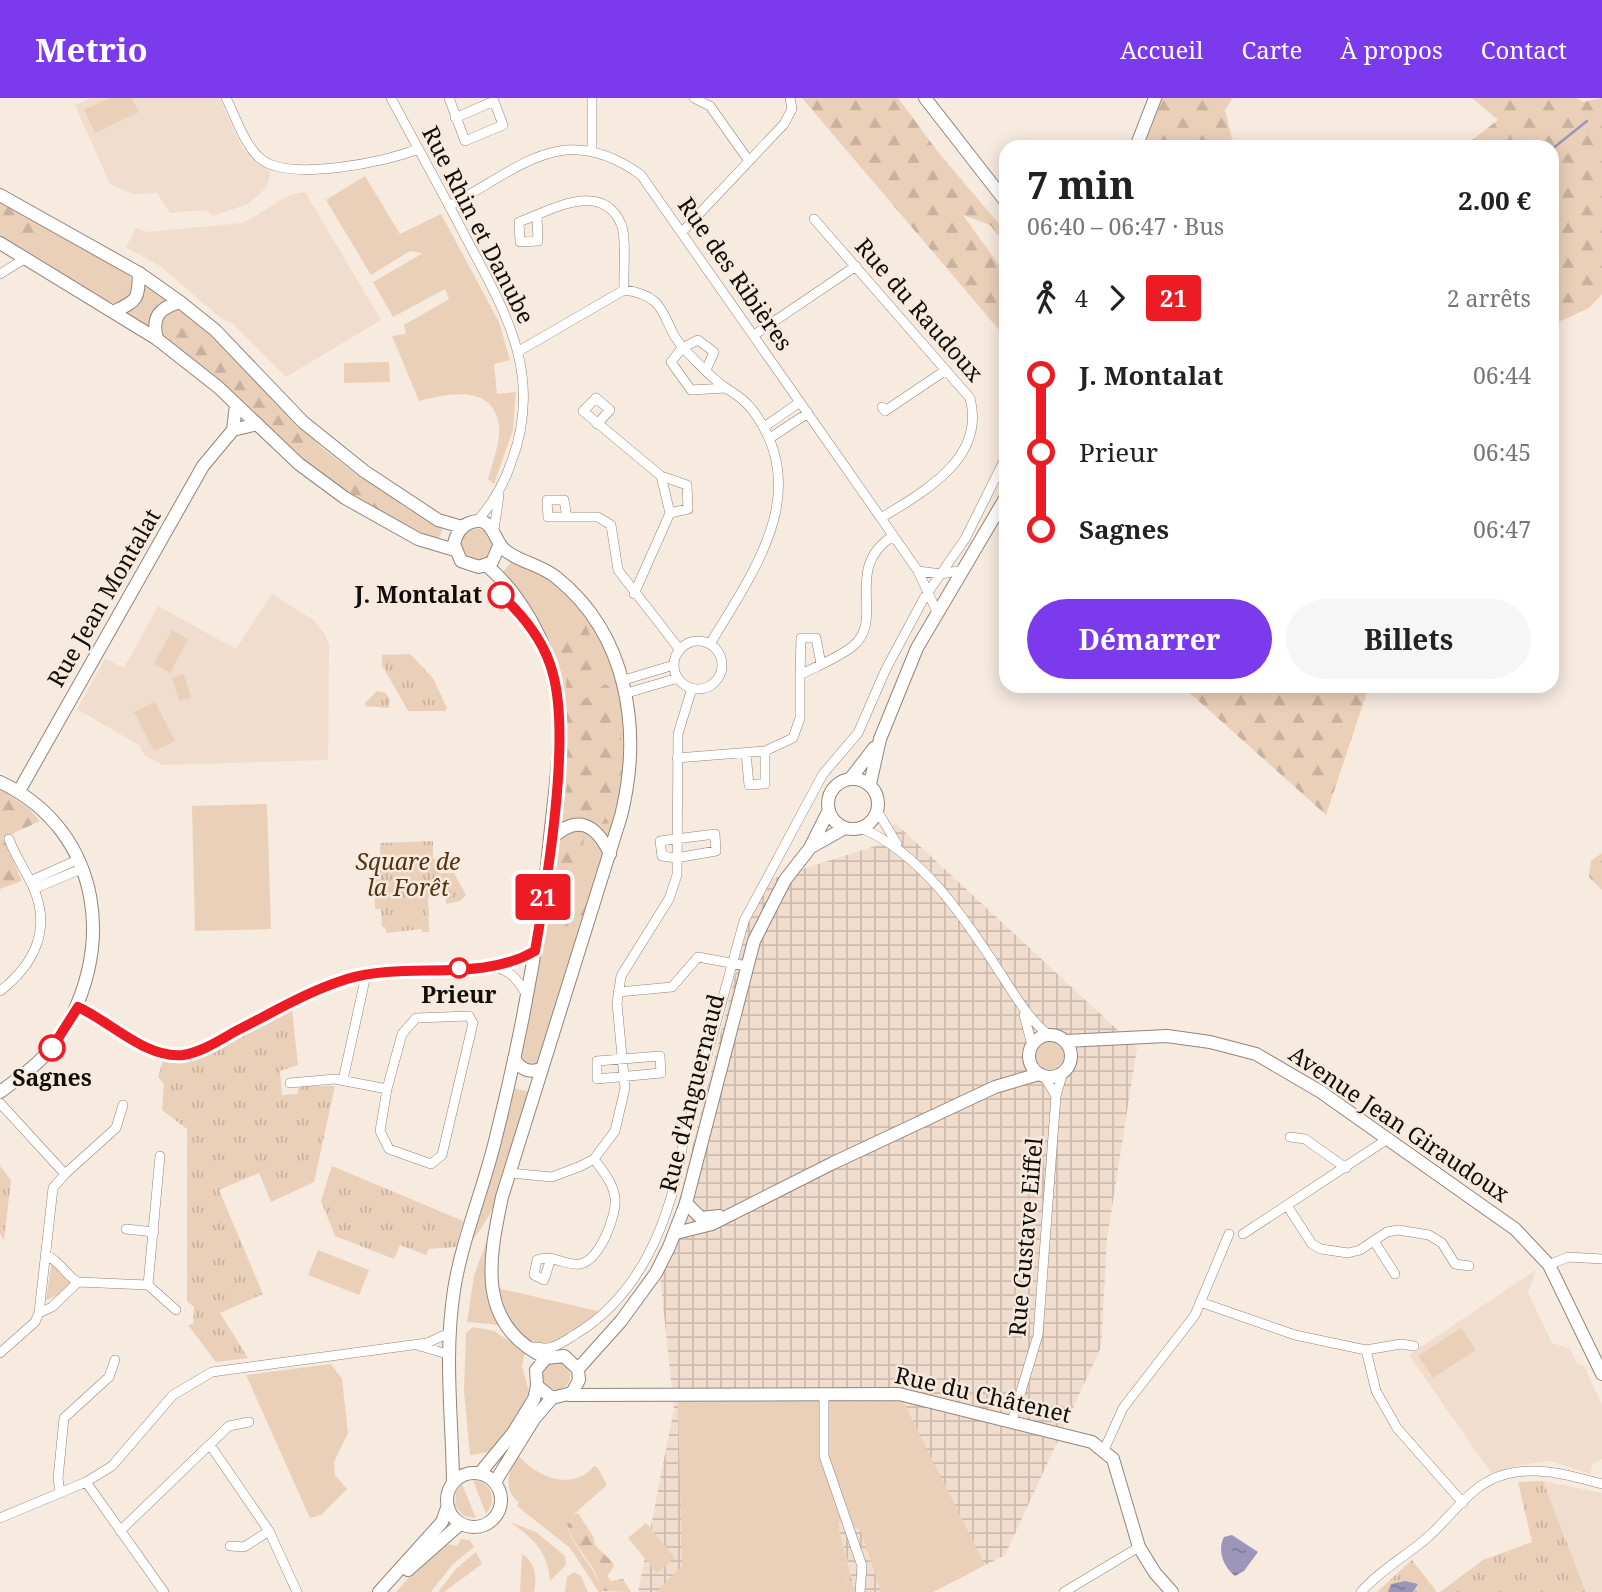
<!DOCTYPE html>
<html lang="fr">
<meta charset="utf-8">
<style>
:root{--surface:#fff;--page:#f6f6f6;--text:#222;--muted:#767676;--accent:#7c3aed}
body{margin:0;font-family:"Noto Serif",serif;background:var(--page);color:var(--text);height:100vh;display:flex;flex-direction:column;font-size:26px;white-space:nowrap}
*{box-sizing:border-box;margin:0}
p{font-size:23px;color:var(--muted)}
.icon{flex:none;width:38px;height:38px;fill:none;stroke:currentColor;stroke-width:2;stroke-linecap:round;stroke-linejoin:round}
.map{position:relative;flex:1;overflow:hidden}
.details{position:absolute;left:999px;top:42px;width:560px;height:553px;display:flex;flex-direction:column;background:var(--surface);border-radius:21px;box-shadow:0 4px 18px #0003}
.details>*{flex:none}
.badge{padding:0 14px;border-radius:5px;font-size:24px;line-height:46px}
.map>.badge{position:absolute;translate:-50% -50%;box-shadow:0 0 0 4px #fff}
.legs{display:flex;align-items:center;gap:10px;height:77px;padding:0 28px;font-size:23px}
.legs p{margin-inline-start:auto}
.overview{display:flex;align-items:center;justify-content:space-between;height:119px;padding:0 28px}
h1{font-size:38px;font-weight:700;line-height:52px}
.primary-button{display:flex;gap:14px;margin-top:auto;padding:14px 28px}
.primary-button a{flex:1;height:80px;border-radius:42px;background:var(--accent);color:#fff;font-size:28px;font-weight:700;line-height:80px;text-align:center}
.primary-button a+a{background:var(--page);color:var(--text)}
ul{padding:0 28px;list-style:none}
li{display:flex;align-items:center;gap:24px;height:77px;font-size:26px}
li i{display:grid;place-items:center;width:10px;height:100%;margin:0 9px;background:currentColor}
li i::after{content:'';width:18px;height:18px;margin:-9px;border:5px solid;border-radius:50%;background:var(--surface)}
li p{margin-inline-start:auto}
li:first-child i{background:linear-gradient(#0000 50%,currentColor 0)}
li:last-child i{background:linear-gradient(currentColor 50%,#0000 0)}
header{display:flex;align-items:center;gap:42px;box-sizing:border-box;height:98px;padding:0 35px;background:var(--accent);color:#fff}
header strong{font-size:33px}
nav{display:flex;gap:38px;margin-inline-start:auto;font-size:24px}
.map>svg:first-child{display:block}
</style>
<header>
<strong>Metrio</strong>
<nav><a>Accueil</a><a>Carte</a><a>À propos</a><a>Contact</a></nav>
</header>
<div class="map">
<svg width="1602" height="1494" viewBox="0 0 1602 1494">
<defs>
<pattern id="industrial-grid" width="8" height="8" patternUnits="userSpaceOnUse" patternTransform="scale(1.75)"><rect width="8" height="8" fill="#f0ddcd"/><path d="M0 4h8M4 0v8" fill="none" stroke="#cdbcaf"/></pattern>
<pattern id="forest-firs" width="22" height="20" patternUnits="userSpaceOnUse" patternTransform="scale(1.75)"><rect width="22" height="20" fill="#ebd0b9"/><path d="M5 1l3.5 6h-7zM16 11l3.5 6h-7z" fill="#c8b19e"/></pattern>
<pattern id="park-tufts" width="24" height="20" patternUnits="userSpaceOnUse" patternTransform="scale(1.75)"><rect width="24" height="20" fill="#ebd0b9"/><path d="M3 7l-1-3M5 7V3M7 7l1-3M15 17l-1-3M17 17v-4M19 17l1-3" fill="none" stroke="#c8b19e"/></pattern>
<pattern id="water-ripples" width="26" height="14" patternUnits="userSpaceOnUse" patternTransform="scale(1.75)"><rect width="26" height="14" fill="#9d96bb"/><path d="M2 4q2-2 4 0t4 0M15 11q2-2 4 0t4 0" fill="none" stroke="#7f7996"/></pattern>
</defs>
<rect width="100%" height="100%" fill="#f7eadf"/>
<!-- built -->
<path fill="#f0ddcd" d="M91,0H219L242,50L271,74L266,90L248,106L213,118L205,112L170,115L157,95L133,96L110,86L75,7Z
M305,94L381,222L286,279L232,225L223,222L160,168L126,149L136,130L146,134L243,125L290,97Z
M272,496L313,522L324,535L329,547L328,662L163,667L145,658L139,647L77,611L105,561L124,570L158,508L236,551Z
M1536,1172L1528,1195L1552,1245L1570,1251L1577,1266L1584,1268L1602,1307V1361L1593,1366L1590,1376L1551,1363L1519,1367L1491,1375L1409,1257Z
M1543,1383L1602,1395V1494H1586Z"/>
<!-- industrial -->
<path fill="url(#industrial-grid)" d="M895,725L1137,950L1107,1141L1101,1249L1005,1457L933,1494H855L840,1434L844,1494H638L674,1311L660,1179L758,785L879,747Z"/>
<!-- green -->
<path fill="#ebd0b9" d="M108,0H132L139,14L95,35L84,12Z
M365,78L400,136L441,116L499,224L510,262L494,266L497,296L516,294L513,332L494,386L488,381C492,366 501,343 499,328C494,286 449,295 419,303L392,238L406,236L404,227L449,201L445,191L393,219L373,184L423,155L410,153L371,177L326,102Z
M0,103L127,173L135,186L131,200L119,207L110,204L0,139Z
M143,183L171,204L151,232L125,213Z
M177,211C224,237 261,292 299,329C334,363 399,409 443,430L438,443C333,407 241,308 160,235V217Z
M389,264L390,284L344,285V265Z
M461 447a16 16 0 1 1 32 0a16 16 0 1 1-32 0Z
M513,462C575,488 617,549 626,616C631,655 619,707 608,744L578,723L557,725C563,662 577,596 544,538C532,517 516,496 502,475Z
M172,532L188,541L170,575L154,566Z
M184,576L191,600L179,603L172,580Z
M155,604L175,643L154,653L134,614Z
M267,706L271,831L195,833L192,708Z
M586,731L602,752V764L541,962L536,968L526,969L519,958L558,739Z
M1036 957a14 14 0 1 1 28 0a14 14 0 1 1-28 0Z
M510,989L530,994C514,1043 505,1103 472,1143Z
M494,1122L486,1155V1174L500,1227L467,1224L474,1178Z
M318,1152L369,1172L359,1197L308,1177Z
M52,1162L71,1185L64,1195L46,1202Z
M497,1190L602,1214L551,1247C518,1252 505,1216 497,1190Z
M473,1229L494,1233L525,1253L522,1268L529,1294L517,1318L490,1354L470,1357L464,1293L466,1235Z
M1461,1230L1476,1252L1433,1280L1418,1258Z
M542 1278a14 14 0 1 1 28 0a14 14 0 1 1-28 0Z
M331,1266L342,1281L348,1335L334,1364L335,1377L347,1391L321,1417L310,1420L246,1277Z
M903,1303L985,1467L933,1494H881L860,1431L838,1424L847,1482L844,1494H656L682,1468L678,1304Z
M519,1358C536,1379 573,1394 594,1368L598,1370L607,1387L573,1417L571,1426L567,1425C570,1449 597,1469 602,1494H599L570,1450L517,1408L519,1404C502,1392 508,1371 519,1358Z
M473,1382C491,1384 498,1401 486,1416Z
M462,1386L476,1420L464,1418L455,1408L456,1393Z
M510,1424L536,1434L565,1458L566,1467L550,1483C548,1452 532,1440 510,1424Z
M646,1425L675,1460L657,1475L628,1440Z
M461,1441L470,1442L474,1449L453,1466L431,1494H396L423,1463L447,1446L457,1448Z
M476,1454L482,1466L444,1494H438L456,1471Z
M522,1456C536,1465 537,1479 534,1494H520Z
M574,1474L581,1478L588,1494H565L567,1479Z"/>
<!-- forest -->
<path fill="url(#forest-firs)" d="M802,0H898L938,54L999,126L1006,147L990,127L963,117L1006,177V240Z
M1155,0H1233L1225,12L1232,41L1258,49H1136Z
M1472,0H1576L1583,4L1602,0V196L1589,210L1552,227V49H1463L1498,22Z
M0,103L41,126L26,155L0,139Z
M177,221L202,230L228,254L230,267L241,266L318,345L304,364L259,317L163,238L165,230Z
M360,378L401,404L393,421L348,396Z
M583,518L598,561L585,582L575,608L605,586L622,599L626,617L620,644L623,669L610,725L593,727L570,708L566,692L570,676L564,649L567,570L553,527Z
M1182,588H1369L1326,717Z
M0,691L27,709L40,723L3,740L22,783L0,791Z
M571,731H586L578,775L590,800L584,821L542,838L546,810L565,796L550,784L558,739Z
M1602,755V792L1589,779L1591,763Z
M578,1415L594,1440L595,1447L613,1465L614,1469L607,1478L611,1483L623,1481L631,1494L601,1493C599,1467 571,1449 567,1425H571L573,1417Z
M837,1424L855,1494H844L847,1482Z"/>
<!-- park -->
<path fill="url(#park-tufts)" d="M410,556L433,580L447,610L445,613H408L382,567V557Z
M377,593L386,595L390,602L389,610L365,608V605Z
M433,743V761H440L438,775H454L466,797L460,803L446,806V799H428L429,834H422L421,831L386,835L385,829H382L381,811H375L374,782L380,781V745Z
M292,911L298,967L280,973L282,997L297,996L300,988H335L314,1084L271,1104L259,1075L219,1092L263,1196L220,1215L248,1260L216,1264L188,1227L193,1226L194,1209L187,1203V1031L162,1012L164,986L158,979L163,963L196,962Z
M0,1068L11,1082L4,1142L0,1136Z
M332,1068L463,1123L456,1149L429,1151L426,1157L400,1147L394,1161L335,1138L321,1103Z
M1543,1383L1586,1494H1440L1483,1462L1532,1444L1518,1384Z
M1412,1462L1437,1494H1377Z"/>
<!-- water -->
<path fill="url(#water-ripples)" d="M1232,1437L1258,1454L1244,1473L1235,1478C1223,1469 1217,1452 1224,1439Z
M1405,1483L1418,1486L1413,1494H1388L1391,1486Z"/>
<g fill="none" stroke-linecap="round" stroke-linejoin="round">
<!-- stream -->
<path stroke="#9d96bb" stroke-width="2.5" d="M1552,51L1587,23"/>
<!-- minor casing -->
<g stroke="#91857b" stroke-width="10">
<path id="minor" d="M226,0C236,19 244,47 261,61C289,84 386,64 418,51
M391,0C415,45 440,90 464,136C504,212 545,276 511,365C503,388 493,406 476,424
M449,0L465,43L503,27L494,3L455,20
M592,0V51
M694,0L710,8L749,63
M449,108C521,70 563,21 641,77L918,473L937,514
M537,118L538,143L520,144L519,124C550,113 602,81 621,126C627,139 623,176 624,192
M814,121L970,300C986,360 925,393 881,420
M682,134L784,26L792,11L790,0
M0,176L26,160
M754,237L856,168
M519,253L624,192C673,198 659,227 687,254C699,266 712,281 726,290C737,297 746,303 754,314C813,395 753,474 710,546
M706,272L714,254L698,242L682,250L671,264L691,292L726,290
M882,309L885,313L946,272
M597,326L610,312L596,300L583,313L661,378L670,415L634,496
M764,329L800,304
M770,340L808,315
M661,378L687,387L688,411L670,415
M567,419L564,402H547L548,419H598L611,427L618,472L680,552
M494,432L499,398
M918,473L941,476L963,472
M674 567a24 24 0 1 1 48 0a24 24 0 1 1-48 0Z
M800,577L801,540H816L821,566
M624,582L674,567
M627,595L678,580
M746,655L749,687L765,686V653
M677,660L765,653L793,640L800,620V577C817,568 838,560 853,548C886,521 842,470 893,438
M878,714L897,746
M861,730C922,756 964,819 999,873C1015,897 1026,918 1048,937
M715,736L716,753L676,760L662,758L660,743Z
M30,783L77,762
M34,791L81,771
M496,869C512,874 519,883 527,898
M0,893C34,867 52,831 33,789C26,773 15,758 9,741
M618,894L672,889L698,859L747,868
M78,909C110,924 146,961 183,957C202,954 220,942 236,933C272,915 308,893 347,881C406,864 482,884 535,853
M1024,917L1032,947
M660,958L661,975L597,981V963Z
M1044,978L1056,998
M343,982L366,877
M290,985L335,981L387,991L402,936L416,920L469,918L473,925L442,1057L431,1066L389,1051L380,1033L387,991
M0,1005L65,1076L53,1090L39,1215L35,1224L0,1255
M1290,1039L1305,1041L1346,1070
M510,1075L552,1079L581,1068L594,1061L615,1033L625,990L617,905L621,878L669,801L677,777L678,636L692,590
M65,1076L116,1030L123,1007
M1288,1109L1312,1146L1321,1151L1348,1155L1360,1152L1387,1134L1398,1132L1429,1137L1442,1145L1455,1166L1469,1168
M126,1131L154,1134
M1243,1136L1389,1040
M1374,1143L1395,1176
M45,1157C61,1163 64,1176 78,1184
M551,1160L544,1182L534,1177L537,1162C552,1156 566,1168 580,1166C600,1162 617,1117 615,1100C613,1085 603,1073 594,1061
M1549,1167L1568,1159L1602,1161
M148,1187L176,1212
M1200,1204L1295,1237L1366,1252L1376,1293L1397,1330L1463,1405
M39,1215L52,1209L78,1184L148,1187L160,1058
M417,1247L447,1256
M532,1249C538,1248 545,1252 552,1249C560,1247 569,1240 576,1236C643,1195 671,1120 683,1045L744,823L823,676L858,635L886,571L924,500L965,441L1006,359
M1366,1252L1401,1246L1414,1248
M824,1296V1358L862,1468L860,1494
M1012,1323L1038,1237L1056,998L1063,974
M210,1347L269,1433L297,1494
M1104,1352L1123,1310L1195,1217L1229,1136
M86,1384L164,1494
M60,1395L58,1380L64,1320L109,1279L115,1262
M0,1420L86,1384L112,1368L173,1297L212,1274L427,1245L449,1235
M120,1433L229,1328L249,1324
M230,1448L244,1449L269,1433
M1064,1494L1139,1449
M1361,1494C1380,1472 1406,1458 1428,1439C1444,1425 1457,1407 1474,1393C1512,1361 1559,1374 1602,1386"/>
</g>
<!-- tertiary casing -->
<g stroke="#91857b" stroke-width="14">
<path id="tertiary" d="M1136,49L1155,0
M115,213C139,202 138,200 139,175
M157,241C151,218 160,210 180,204
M233,332L257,326
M0,684C104,733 118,856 56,944C42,964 19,980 0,994
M19,693L203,368L233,332L236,307
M550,742C577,715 596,726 610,756
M1029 958a21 21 0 1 1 42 0a21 21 0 1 1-42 0Z
M1065,943L1167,938L1210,944L1256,956L1321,994L1515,1131L1549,1167L1602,1276
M514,961C522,972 528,975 542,971
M686,1105L701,1120L719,1118
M676,1135L712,1126L833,1065L995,989L1039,976
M569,1297L899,1296L1092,1344L1113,1361L1139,1449L1155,1475L1172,1494"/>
</g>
<!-- secondary casing -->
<g stroke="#91857b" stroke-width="14">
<path id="secondary" d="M925,0L1006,104
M0,97L139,175L180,204L215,232L303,324L364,373L438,422L462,429
M0,145L157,241L218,289L299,366L345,400L418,441L455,452
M500,446L492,464L479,469L461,463L454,446C456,437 460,429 469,425C494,415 493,444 506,453C522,465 542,467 557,480C629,538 642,634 621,718L502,1099C489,1161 475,1226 546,1260
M851,680L874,650
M828 706a25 25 0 1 1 50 0a25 25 0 1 1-50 0Z
M870,686L880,641L917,550L1006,399
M813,748L845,730
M578,1271L564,1258L546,1260L536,1272L537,1288L552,1300L572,1295L579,1282L578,1271L621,1223L656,1175L669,1149L686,1105L754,843L785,782L810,750L829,712
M447 1402a27 27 0 1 1 54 0a27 27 0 1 1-54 0Z
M480,1375L513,1335L534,1301L537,1288
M453,1383C452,1318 444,1257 454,1192C462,1141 484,1090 496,1039C522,935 542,828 552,721C557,678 563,632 556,589C548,545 520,495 486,467
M495,1384L534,1321L552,1300
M408,1472L460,1426
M379,1494L442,1424L447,1410"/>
</g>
<!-- minor -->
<use href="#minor" stroke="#fff" stroke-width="9"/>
<!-- tertiary -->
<use href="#tertiary" stroke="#fff" stroke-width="12"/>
<!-- secondary -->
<use href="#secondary" stroke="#fff" stroke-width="12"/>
</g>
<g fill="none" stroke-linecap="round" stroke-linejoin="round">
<!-- line-1 casing -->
<g stroke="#fff" stroke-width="16">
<path id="line-1" d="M52,950L78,909C111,924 146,961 183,957C202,954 220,942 236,933C272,915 308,893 347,881C407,863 480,885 535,853C547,784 571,642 553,576C545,544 525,519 501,497"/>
</g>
<!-- line-1 -->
<use href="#line-1" stroke="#ed1c24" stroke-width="10"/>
</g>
<!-- markers -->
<g fill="#fff" stroke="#ed1c24" stroke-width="3.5">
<circle cx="501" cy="497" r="12"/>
<circle cx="459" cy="870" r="9"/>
<circle cx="52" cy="950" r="12"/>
</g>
<g text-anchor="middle" stroke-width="5" stroke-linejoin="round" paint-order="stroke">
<!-- street labels -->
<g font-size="23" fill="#110d09" stroke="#f7eadf">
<text transform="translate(478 127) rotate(63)" y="8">Rue Rhin et Danube</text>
<text transform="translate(735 176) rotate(55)" y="8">Rue des Ribières</text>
<text transform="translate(919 212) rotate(49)" y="8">Rue du Raudoux</text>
<text transform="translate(104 500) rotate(-60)" y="8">Rue Jean Montalat</text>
<text transform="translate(692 995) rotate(-76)" y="8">Rue d'Anguernaud</text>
<text transform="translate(1399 1026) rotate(34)" y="8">Avenue Jean Giraudoux</text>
<text transform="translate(1026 1139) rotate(-85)" y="8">Rue Gustave Eiffel</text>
<text transform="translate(983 1297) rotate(13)" y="8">Rue du Châtenet</text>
</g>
<!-- stop labels -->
<g font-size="23" font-weight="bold" fill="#110d09" stroke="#f7eadf">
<text x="482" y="505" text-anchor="end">J. Montalat</text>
<text x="459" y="905">Prieur</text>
<text x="52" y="988">Sagnes</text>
</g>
<!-- park labels -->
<g font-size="23" font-style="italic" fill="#543310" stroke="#f7eadf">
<text x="408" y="772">Square de<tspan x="408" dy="26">la Forêt</tspan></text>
</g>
</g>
</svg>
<b class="badge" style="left:543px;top:799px;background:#ed1c24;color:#fff">21</b>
<section class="details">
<div class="overview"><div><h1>7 min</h1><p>06:40 – 06:47 · Bus</p></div><b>2.00 €</b></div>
<div class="legs"><svg class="icon" aria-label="walk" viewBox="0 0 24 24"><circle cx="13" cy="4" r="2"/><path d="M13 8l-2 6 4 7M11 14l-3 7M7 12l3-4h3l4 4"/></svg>4<svg class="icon" aria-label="forward" viewBox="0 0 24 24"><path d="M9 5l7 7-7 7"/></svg><b class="badge" style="background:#ed1c24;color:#fff">21</b><p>2 arrêts</p></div>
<ul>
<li><i style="color:#ed1c24"></i><b>J. Montalat</b><p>06:44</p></li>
<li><i style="color:#ed1c24"></i><span>Prieur</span><p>06:45</p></li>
<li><i style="color:#ed1c24"></i><b>Sagnes</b><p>06:47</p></li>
</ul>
<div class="primary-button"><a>Démarrer</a><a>Billets</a></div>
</section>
</div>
